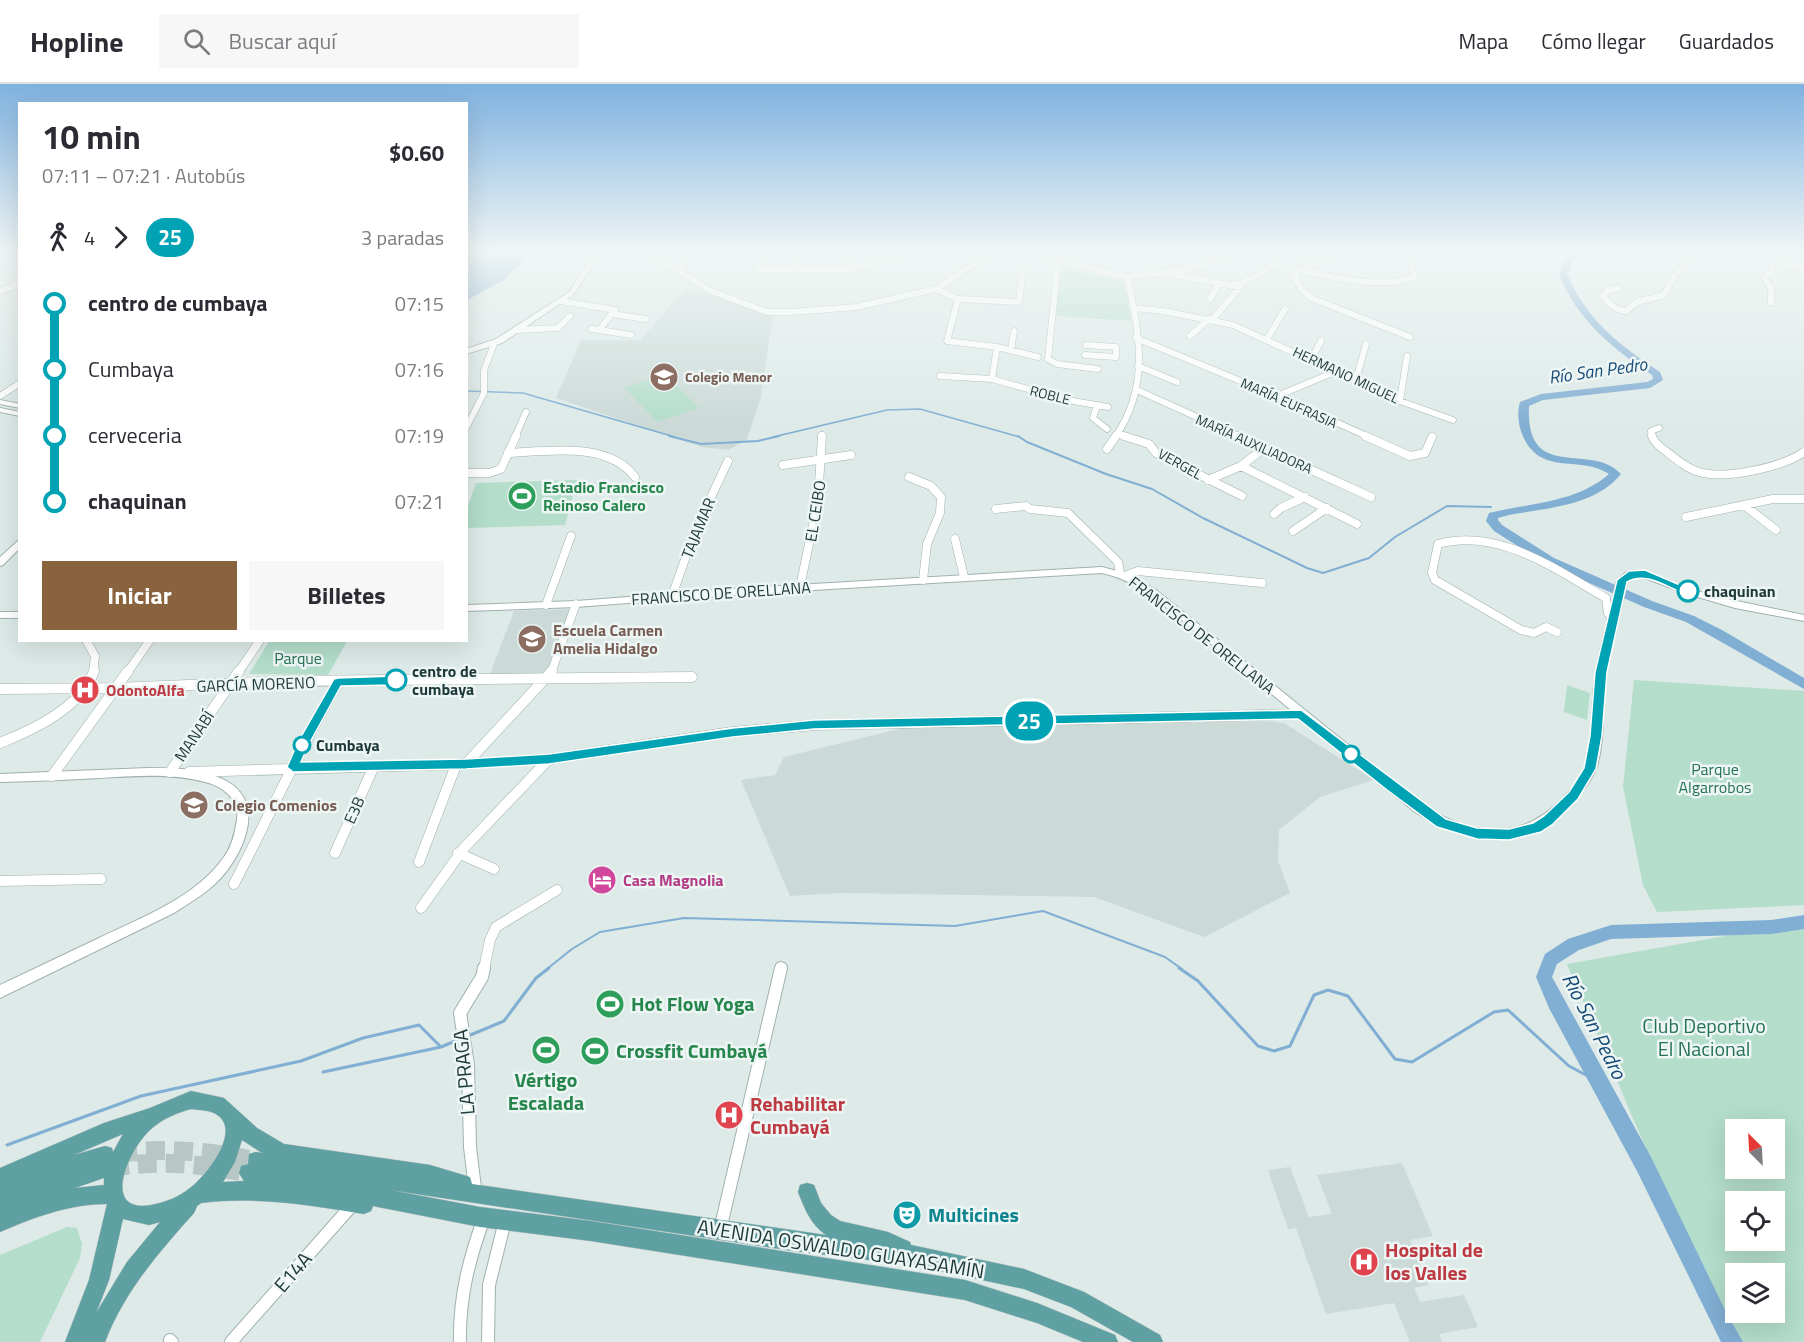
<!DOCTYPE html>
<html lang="es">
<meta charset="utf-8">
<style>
:root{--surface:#fff;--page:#f7f7f7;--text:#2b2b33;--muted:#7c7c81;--line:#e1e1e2;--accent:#88633e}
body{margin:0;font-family:"Titillium Web",sans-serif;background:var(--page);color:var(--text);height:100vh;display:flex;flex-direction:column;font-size:22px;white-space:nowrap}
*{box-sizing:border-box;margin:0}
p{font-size:20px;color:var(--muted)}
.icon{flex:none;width:33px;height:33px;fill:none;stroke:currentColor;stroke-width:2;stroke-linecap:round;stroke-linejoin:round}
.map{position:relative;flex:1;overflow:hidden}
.drawer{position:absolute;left:18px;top:18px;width:450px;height:540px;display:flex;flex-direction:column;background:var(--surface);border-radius:0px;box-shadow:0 6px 24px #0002}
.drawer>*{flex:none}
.badge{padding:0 12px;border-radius:20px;font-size:21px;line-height:39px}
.needle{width:39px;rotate:336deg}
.fabs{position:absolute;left:1725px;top:1035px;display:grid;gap:12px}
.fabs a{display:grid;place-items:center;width:60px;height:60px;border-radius:0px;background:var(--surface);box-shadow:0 6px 24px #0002;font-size:30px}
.map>.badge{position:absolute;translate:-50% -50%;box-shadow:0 0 0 3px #fff}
.legs{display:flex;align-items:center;gap:9px;height:66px;padding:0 24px;font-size:20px}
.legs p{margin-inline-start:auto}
.headline{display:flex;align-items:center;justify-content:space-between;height:102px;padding:0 24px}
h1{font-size:33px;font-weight:700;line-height:45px}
.primary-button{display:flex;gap:12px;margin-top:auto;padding:12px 24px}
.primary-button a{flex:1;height:69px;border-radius:0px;background:var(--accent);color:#fff;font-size:24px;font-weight:700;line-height:69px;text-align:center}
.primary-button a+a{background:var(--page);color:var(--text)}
ul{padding:0 24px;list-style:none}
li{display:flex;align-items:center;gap:21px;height:66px;font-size:22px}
li i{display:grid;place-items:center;width:9px;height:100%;margin:0 8px;background:currentColor}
li i::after{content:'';width:15px;height:15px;margin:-8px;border:4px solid;border-radius:50%;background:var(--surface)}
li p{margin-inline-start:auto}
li:first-child i{background:linear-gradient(#0000 50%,currentColor 0)}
li:last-child i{background:linear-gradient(currentColor 50%,#0000 0)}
header{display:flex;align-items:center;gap:36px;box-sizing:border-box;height:84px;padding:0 30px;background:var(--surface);border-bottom:2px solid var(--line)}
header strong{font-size:28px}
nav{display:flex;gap:33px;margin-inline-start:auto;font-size:21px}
.search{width:420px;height:54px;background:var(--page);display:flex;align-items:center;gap:15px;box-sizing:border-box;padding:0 21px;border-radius:0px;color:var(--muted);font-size:22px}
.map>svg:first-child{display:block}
</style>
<header>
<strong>Hopline</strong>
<div class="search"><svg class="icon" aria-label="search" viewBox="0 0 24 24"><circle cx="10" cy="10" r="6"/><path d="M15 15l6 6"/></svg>Buscar aquí</div>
<nav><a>Mapa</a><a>Cómo llegar</a><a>Guardados</a></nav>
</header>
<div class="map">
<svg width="1804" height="1258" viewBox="0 0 1804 1258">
<rect width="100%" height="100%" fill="#ddeae8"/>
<!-- built -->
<path fill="#cbdad7" d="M686,204L727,214L773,230L761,313L747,355L729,366L702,363L556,314L581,256H640Z
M571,525L553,583L541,591L490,590L514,527Z
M1257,636L1284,639L1374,696L1320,713L1279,746L1278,777L1290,809L1204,853L1094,813L840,809L790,812L741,696L775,691L784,673L907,643Z
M1402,1079L1433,1152L1410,1156L1429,1201L1414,1204L1420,1218L1464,1211L1478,1243L1439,1250L1442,1258H1410L1394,1219L1326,1230L1296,1144L1288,1145L1268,1086L1290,1083L1309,1133L1332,1130L1317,1091Z"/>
<!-- green -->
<path fill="#b4ddcb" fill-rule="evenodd" d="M1061,182L1124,198L1131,237L1056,232Z
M665,290L699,324L657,338L625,304Z
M577,396L565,441L467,444V425L476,399Z
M270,556H347V557L328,591L249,590Z
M1634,596L1804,607V821L1657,828L1643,801L1623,703Z
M1567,601L1590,609L1587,636L1564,628Z
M1804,838V1258H1737L1719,1235L1567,880ZM1736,1046H1774V1084H1736ZM1736,1118H1774V1156H1736ZM1736,1190H1774V1228H1736Z
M67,1143L77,1144L82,1160L80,1174L40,1258H0V1171Z"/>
<!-- water -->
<path fill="#81aed3" d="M467,166H532L504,196L467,216Z"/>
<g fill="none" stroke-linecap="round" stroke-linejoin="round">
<!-- stream-far2 -->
<path stroke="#81aed3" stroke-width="1.5" d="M466,307L523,309L675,353
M773,353L887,326L920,325L1020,353"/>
<!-- stream-far1 -->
<path stroke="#81aed3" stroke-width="2" d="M669,352L701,360L758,357L779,352
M1018,352L1027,358L1106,390L1152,405L1203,434L1307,484L1323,489L1369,474L1395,453L1447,422L1491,423
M547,885L572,865L600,848L684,834L955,842L1043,827L1165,873L1182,885"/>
<!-- stream -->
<path stroke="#81aed3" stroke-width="3" d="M1179,884L1198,897L1258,962L1274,967L1290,962L1314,911L1328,906L1348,912L1395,975L1412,978L1494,928L1508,926L1569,982L1599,998
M468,952L504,937L536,894L549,884
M323,988L441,963L460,955
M7,1061L141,1012L301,977L363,954L419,941L440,962"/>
<!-- river -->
<path fill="#81aed3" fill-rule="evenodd" d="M1575,166H1584L1575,176L1567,190C1586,235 1620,262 1660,288L1663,296L1650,304L1543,316L1529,322C1525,400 1591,357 1621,390C1595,422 1547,424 1509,431L1498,434V436L1502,441L1554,474L1652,517L1694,532L1722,546L1804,594V605L1686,538L1644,523L1546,480L1494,447L1486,437L1489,429C1530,419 1576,419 1609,390C1580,370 1540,394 1522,350C1518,340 1517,327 1520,318L1541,310L1647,298L1653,295L1652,291C1612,264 1577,236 1559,190L1568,173Z
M1804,831V845L1771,850L1611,855L1579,866L1557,880L1552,893L1651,1073L1726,1228L1743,1258H1721L1637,1087L1549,924L1536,893L1545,870L1568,855L1611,841L1771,836Z"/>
<!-- primary-tunnel -->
<path stroke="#b7c7c5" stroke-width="19" stroke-dasharray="19 9" stroke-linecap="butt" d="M118,1069C165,1064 209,1067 256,1077
M110,1084C157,1075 201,1080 248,1089"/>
<!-- minor-far3 casing -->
<g stroke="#a0b1b0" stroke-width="7">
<path id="minor-far3" d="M842,166L851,185
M1016,166L1127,193L1183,186L1218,176L1234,166
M1288,166L1311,180
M1355,166L1298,186L1294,193L1302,206L1311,214L1410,253
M596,170L652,171L711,207L767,228H792L856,223L936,205L993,167L998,166
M1058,178L1048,275L1057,280L1098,285
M758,185H851L914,169
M680,186L689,166
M792,186L798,166
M1298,186C1333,193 1380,206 1415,193L1407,166
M1169,190L1240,203L1212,236
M1234,200L1242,199L1279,179
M1619,204L1608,206L1603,212C1609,220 1615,226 1626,227L1637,218L1664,211L1674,192L1689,177L1682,166
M936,205L958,215L1019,218L1023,186
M0,207L20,200
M958,215L947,257L997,263L1038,273
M1210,215L1219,199
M561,217L615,226L599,246L591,245
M1771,219V204L1764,193L1771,189L1772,181L1778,179L1804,184
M1134,224L1163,227L1233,241L1400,317L1453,336
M612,230L646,235
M516,246L558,244L570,232
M599,246L631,251
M1190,252L1209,235
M1136,254L1277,312L1369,353
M1267,255L1285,225
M997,263L992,295L1067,316L1108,323
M1011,266L1014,247
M1085,271L1116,273V263L1086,261
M1309,274L1313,272L1321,257
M1138,282L1177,298
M940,292L992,295
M1356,296L1366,260
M1137,306L1241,353
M0,312L20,299
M1277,312L1337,287
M1400,317L1407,272
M1097,321L1093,334L1107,345
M466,344L484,309V286L494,260
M1118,350L1128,353
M515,353L526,328
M822,353V351
M1115,353C1150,304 1140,249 1127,193
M1652,353L1651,347L1659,344"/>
</g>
<!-- minor-far2 casing -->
<g stroke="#a0b1b0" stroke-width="9">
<path id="minor-far2" d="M1124,352L1149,360L1156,369L1242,412
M1237,352L1371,413
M1365,352L1410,372L1425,369L1432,353
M1652,352C1654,359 1661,364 1667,368C1677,376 1688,385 1699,388C1725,396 1783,383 1804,368
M1107,365L1116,352
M508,369C548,367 608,357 635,393
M783,381L851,371
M1241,382L1357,440
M466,389H489L501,385L516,352
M909,393L931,402L941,413L940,429L927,460L923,496
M1208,396L1241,382L1263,365
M1744,421L1776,446
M996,425L1026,422L1030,425L1068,429L1118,478L1120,489
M1274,430L1281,424L1305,413
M1686,433L1773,415H1804
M1293,447L1327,424
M955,455L964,493
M1127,491L1138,487L1262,499
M800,503L818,417L822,352
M672,512L695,447L728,377
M546,521L571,452
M1557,548L1546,543L1534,549L1521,546L1435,496L1432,489L1438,460C1499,443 1556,486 1606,514L1608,529L1613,535
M86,556L95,572L93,589
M127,589L150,556
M238,589L260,556
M551,589L576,520"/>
</g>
<!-- minor-far1 casing -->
<g stroke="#a0b1b0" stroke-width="11">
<path id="minor-far1" d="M0,605L115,604L287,597L692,593
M0,659C35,645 80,624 94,587
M466,680L552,587
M170,688L239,587
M189,688L466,680L549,675L733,648L814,641L1301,630
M52,692L128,587
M335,769L374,682
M458,769L494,785
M419,778L456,681
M0,797L101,795
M234,800C269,732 300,664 338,598
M421,824L464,764L549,675
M484,885L490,856L496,843L557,806"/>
</g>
<!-- minor casing -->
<g stroke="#a0b1b0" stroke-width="14">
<path id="minor" d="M475,1104L470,1063L468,981L460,929L482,893L484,884
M720,1146L781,884
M170,1256L172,1258
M231,1258L354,1119
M460,1258C459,1214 469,1175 484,1134
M488,1258L489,1201L505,1137"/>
</g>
<!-- tertiary casing -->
<g stroke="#a0b1b0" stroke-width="2">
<path id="tertiary" d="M596,166H602L574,210L502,259L466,270V265L496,255L569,208Z
M0,316L20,320V324L0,320Z
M0,324L20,328V332L0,328Z
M20,455V464L3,481L0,482V473Z
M1102,483L1132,491L1156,506L1423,721C1470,751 1517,759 1560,717C1573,704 1583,693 1588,675C1595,647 1590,617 1596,588C1601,558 1611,529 1616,499L1625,489L1633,487H1644L1687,504L1718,513L1804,531V537L1735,524L1681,508L1645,494L1631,493L1626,500C1621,532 1609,562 1605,594C1601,624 1606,656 1596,685C1590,700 1580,711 1569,722C1521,770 1467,761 1415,728L1161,519C1143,505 1125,494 1102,489L745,510L576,523L466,527V521L576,517L745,504Z
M0,528H20V534H0Z
M148,684C174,684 205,684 228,698C268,721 241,776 215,800C203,811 188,820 174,829L0,914V901C33,885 66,870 99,854C142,833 195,814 224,773C232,762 235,749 237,735C240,715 222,702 205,698C171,689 134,692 100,694C67,696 33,697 0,698V690Z"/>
</g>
<!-- primary casing -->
<g stroke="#bcc4c4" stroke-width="1">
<path id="primary" d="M191,1007L224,1014L257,1044L284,1060L430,1081L470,1093L472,1100L826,1151C810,1140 805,1125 798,1108L800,1101L807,1099L814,1101L821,1119L831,1131L840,1137L888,1148L910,1158L911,1161L1024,1185L1084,1208L1160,1251L1163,1258H1133L1071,1223L1024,1205L912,1181L793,1167L390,1106L480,1123L591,1137L965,1196L1037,1219L1115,1251L1118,1258H1083L1037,1239L965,1216L591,1157L480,1143L373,1122L371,1127L364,1130C309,1121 257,1112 201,1119L197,1122L194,1129C159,1168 124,1208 105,1258H65L89,1196L107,1120C69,1120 35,1133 0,1148V1084L104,1039L150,1024ZM191,1025C198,1026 208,1026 214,1029C245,1044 206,1092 190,1104C180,1112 169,1117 156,1120C98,1134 128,1066 150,1046C162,1035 176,1029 191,1025ZM123,1050L113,1068L112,1064L105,1062L74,1071ZM242,1056L262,1069L256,1068L249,1070L248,1080L241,1082L239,1089L244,1097L223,1098L235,1078ZM104,1094V1101L75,1104ZM123,1135L149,1141L160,1138L127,1178L96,1229L109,1196Z"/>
</g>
<!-- minor-far3 -->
<use href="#minor-far3" stroke="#fff" stroke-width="6"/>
<!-- minor-far2 -->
<use href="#minor-far2" stroke="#fff" stroke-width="8"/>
<!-- minor-far1 -->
<use href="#minor-far1" stroke="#fff" stroke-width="10"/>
<!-- minor -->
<use href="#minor" stroke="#fff" stroke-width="12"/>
<!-- tertiary -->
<use href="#tertiary" fill="#fff" fill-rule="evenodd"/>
<!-- primary -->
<use href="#primary" fill="#5fa0a2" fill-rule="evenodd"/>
</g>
<!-- sky -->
<linearGradient id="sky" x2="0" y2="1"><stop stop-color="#7fb2e0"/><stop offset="0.49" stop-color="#f0f6f5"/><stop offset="1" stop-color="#f0f6f5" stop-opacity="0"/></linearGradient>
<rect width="1804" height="342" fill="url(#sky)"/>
<!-- line-1 -->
<path fill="#00a3b4" stroke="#fff" stroke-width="1.5" d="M1645,486L1694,507L1688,511C1669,505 1646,486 1627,498L1607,588L1602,652L1596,685L1578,715L1553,740L1541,748L1509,756L1477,755L1437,743L1387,706L1298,635L814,645L733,653L549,680L466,685L293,688L287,683L298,658L334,595L338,594L396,592L402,596L396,601L341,602L308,662L301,678L466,675L549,670L733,644L814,636L1301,626L1446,735L1477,744L1509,745L1533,739L1544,732L1569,708L1584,684L1590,652L1595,588L1617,496L1629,487Z"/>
<!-- icons -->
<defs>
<g id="school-disc" transform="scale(1.5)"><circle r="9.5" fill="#8d6e63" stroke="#edf6f4"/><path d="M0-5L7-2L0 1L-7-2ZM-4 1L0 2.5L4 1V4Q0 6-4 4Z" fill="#fff"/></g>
<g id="stadium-disc" transform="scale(1.5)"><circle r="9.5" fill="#2e9e5b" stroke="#edf6f4"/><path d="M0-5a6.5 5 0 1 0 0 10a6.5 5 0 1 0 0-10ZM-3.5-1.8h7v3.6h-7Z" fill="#fff"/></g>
<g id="hospital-disc" transform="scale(1.5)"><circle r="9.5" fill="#e0444e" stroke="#edf6f4"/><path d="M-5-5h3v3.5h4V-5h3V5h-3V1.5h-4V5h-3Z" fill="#fff"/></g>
<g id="hotel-disc" transform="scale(1.5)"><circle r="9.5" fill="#d1479c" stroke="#edf6f4"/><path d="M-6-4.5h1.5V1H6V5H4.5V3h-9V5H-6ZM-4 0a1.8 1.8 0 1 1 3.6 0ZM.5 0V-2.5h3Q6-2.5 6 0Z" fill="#fff"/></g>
<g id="theatre-disc" transform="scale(1.5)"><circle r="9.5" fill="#0f9aa8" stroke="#edf6f4"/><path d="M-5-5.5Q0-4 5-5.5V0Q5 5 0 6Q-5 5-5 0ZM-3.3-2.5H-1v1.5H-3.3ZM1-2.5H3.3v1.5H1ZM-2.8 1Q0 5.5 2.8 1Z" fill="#fff"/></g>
</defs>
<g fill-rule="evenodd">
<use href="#school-disc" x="664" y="293"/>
<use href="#stadium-disc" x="522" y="412"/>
<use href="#school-disc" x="532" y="555"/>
<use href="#hospital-disc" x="85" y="606"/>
<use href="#school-disc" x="194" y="721"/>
<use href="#hotel-disc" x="602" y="796"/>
<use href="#stadium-disc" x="610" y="920"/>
<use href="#stadium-disc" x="546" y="966"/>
<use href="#stadium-disc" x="595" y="967"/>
<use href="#hospital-disc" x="729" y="1031"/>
<use href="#theatre-disc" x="907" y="1131"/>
<use href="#hospital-disc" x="1364" y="1178"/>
</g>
<!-- markers -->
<g fill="#fff" stroke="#00a3b4" stroke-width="3">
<circle cx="1688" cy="507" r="10"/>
<circle cx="396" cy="596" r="10"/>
<circle cx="302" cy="661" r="8"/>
<circle cx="1351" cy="670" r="8"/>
</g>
<g text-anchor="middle" stroke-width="5" stroke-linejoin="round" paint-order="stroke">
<!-- far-street labels -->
<g font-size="14" fill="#1e3939" stroke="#edf6f4">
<text transform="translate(1346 291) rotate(25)" y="5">HERMANO MIGUEL</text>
<text transform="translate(1050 311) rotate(14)" y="5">ROBLE</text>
<text transform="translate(1289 319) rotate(24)" y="5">MARÍA EUFRASIA</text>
<text transform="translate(1254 360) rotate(24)" y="5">MARÍA AUXILIADORA</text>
<text transform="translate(1180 380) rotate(29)" y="5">VERGEL</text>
</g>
<!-- far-education labels -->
<g font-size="14" font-weight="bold" fill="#785e54" stroke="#edf6f4" text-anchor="start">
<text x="685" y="298">Colegio Menor</text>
</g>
<!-- leisure labels -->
<g font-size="16" font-weight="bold" fill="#27864d" stroke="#edf6f4" text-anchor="start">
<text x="543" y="409">Estadio Francisco<tspan x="543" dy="18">Reinoso Calero</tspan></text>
</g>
<!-- street labels -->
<g font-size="16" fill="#1e3939" stroke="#edf6f4">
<text transform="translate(815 427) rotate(-81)" y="6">EL CEIBO</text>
<text transform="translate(698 444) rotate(-68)" y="6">TAJAMAR</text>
<text transform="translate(721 509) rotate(-4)" y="6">FRANCISCO DE ORELLANA</text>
<text transform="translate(1202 551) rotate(38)" y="6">FRANCISCO DE ORELLANA</text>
<text transform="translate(256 600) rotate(-2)" y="6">GARCÍA MORENO</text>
<text transform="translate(194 652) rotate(-56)" y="6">MANABÍ</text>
<text transform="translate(354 726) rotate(-66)" y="6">E3B</text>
</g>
<!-- stop labels -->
<g font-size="16" font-weight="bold" fill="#1e3939" stroke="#edf6f4" text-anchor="start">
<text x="1704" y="513">chaquinan</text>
<text x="412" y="593">centro de<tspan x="412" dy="18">cumbaya</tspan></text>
<text x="316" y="667">Cumbaya</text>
</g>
<!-- education labels -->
<g font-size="16" font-weight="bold" fill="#785e54" stroke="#edf6f4" text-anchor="start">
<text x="553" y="552">Escuela Carmen<tspan x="553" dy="18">Amelia Hidalgo</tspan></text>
<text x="215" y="727">Colegio Comenios</text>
</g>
<!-- park labels -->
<g font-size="16" fill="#267259" stroke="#edf6f4">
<text x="298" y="580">Parque</text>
<text x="1715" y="691">Parque<tspan x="1715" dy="18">Algarrobos</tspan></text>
</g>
<!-- health labels -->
<g font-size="16" font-weight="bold" fill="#be3a42" stroke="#edf6f4" text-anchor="start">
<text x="106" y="612">OdontoAlfa</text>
</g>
<!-- hotel labels -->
<g font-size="16" font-weight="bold" fill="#b23c85" stroke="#edf6f4" text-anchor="start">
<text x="623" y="802">Casa Magnolia</text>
</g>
<!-- water labels -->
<g font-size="18" font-style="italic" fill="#164b77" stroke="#edf6f4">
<text transform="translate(1598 287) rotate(-8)" y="6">Río San Pedro</text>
</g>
<!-- near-leisure labels -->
<g font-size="20" font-weight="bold" fill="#27864d" stroke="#edf6f4" text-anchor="start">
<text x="631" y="927">Hot Flow Yoga</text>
<text x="616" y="974">Crossfit Cumbayá</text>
<text x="546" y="1003" text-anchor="middle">Vértigo<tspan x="546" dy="23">Escalada</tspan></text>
</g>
<!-- near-park labels -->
<g font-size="20" fill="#267259" stroke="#edf6f4">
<text x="1704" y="949">Club Deportivo<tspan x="1704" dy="23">El Nacional</tspan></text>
</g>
<!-- near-street labels -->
<g font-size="20" fill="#1e3939" stroke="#edf6f4">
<text transform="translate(464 988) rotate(-95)" y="7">LA PRAGA</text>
<text transform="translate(841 1165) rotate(9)" y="7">AVENIDA OSWALDO GUAYASAMÍN</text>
<text transform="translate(293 1188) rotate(-49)" y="7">E14A</text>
</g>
<!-- near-health labels -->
<g font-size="20" font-weight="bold" fill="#be3a42" stroke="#edf6f4" text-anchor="start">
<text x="750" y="1027">Rehabilitar<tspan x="750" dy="23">Cumbayá</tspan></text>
<text x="1385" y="1173">Hospital de<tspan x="1385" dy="23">los Valles</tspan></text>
</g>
<!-- near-culture labels -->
<g font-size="20" font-weight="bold" fill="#0d838f" stroke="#edf6f4" text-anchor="start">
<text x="928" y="1138">Multicines</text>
</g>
<!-- near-water labels -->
<g font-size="21" font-style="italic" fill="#164b77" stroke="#edf6f4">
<text transform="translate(1594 942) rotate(63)" y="7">Río San Pedro</text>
</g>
</g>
</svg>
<div class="fabs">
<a><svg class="needle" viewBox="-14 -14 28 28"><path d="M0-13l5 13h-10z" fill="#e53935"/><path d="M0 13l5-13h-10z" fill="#7c7c81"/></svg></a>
<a><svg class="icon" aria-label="locate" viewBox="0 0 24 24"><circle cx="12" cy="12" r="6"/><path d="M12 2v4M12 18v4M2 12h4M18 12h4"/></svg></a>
<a><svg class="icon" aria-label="layers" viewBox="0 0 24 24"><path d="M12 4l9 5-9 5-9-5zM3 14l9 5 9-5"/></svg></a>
</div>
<b class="badge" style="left:1029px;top:637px;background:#00a3b4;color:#fff">25</b>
<section class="drawer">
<div class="headline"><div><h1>10 min</h1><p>07:11 – 07:21 · Autobús</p></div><b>$0.60</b></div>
<div class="legs"><svg class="icon" aria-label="walk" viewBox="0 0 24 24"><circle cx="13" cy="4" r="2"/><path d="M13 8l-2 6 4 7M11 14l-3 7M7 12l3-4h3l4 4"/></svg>4<svg class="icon" aria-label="forward" viewBox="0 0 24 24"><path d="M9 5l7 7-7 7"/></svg><b class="badge" style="background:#00a3b4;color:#fff">25</b><p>3 paradas</p></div>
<ul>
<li><i style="color:#00a3b4"></i><b>centro de cumbaya</b><p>07:15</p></li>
<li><i style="color:#00a3b4"></i><span>Cumbaya</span><p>07:16</p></li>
<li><i style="color:#00a3b4"></i><span>cerveceria</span><p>07:19</p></li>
<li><i style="color:#00a3b4"></i><b>chaquinan</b><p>07:21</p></li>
</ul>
<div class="primary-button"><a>Iniciar</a><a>Billetes</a></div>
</section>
</div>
